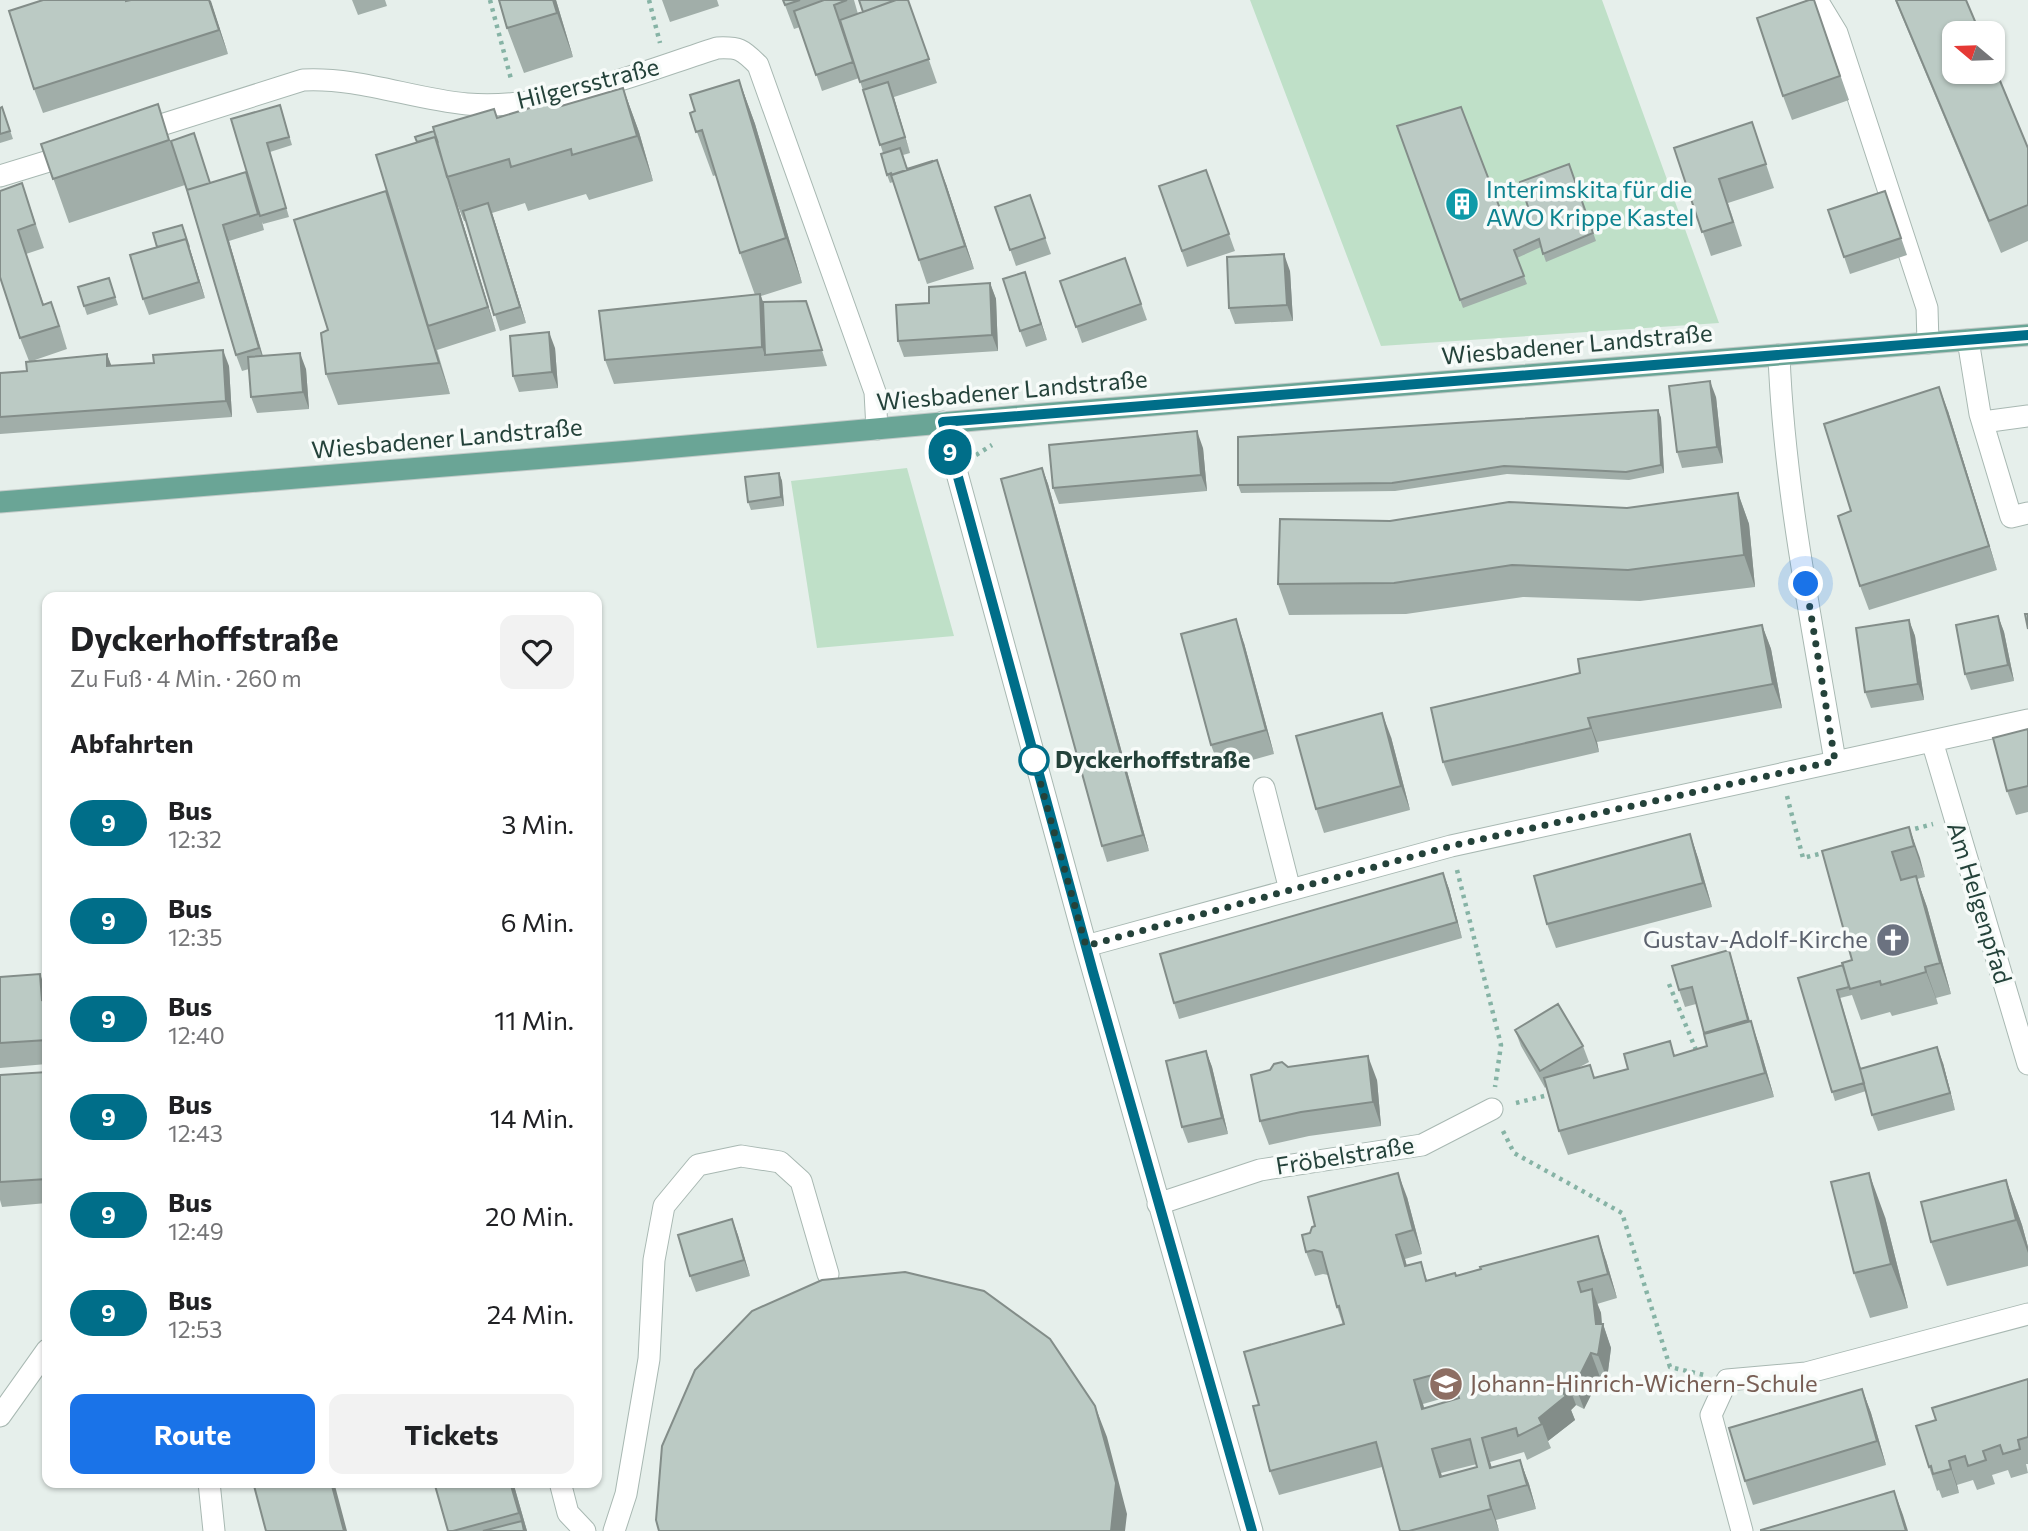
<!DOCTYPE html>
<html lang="de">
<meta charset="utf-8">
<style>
:root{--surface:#fff;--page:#f2f2f2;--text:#202124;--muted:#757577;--accent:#1a73e8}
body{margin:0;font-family:Commissioner,sans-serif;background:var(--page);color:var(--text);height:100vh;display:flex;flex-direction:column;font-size:26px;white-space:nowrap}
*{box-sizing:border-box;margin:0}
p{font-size:23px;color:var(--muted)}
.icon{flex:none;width:38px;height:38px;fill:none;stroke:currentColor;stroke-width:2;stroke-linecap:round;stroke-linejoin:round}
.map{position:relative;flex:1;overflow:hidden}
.sheet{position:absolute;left:42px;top:592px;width:560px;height:896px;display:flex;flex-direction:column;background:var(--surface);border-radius:14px;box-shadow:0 2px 5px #0004}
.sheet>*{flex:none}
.badge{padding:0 14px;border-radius:23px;font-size:24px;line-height:46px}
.needle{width:46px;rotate:289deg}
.controls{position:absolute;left:1942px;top:21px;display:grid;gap:14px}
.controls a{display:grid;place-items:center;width:63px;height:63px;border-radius:14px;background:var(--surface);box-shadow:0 2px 5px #0004;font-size:35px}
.you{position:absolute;width:35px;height:35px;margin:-18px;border:5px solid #fff;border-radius:50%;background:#1a73e8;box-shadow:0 0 0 10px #1a73e833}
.map>.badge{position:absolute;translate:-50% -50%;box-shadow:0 0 0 4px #fff}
h2{padding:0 28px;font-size:26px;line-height:63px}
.round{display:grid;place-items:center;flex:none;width:74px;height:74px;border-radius:14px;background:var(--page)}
.overview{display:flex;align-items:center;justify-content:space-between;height:119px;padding:0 28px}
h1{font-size:33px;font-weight:700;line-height:52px}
.action{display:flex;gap:14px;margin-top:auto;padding:14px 28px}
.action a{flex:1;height:80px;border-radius:14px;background:var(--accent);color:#fff;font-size:28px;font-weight:700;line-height:80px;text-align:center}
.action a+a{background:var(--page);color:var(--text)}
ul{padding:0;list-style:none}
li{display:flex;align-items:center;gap:21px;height:98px;padding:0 28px}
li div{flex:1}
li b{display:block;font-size:26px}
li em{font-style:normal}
li .badge{min-width:77px;font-weight:700;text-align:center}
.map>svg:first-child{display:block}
</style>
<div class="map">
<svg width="2028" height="1531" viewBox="0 0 2028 1531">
<rect width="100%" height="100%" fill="#e6efeb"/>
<!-- green -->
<path fill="#bfe0c8" d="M1250,0H1602L1719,323L1381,346Z
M907,468L954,636L817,648L791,481Z"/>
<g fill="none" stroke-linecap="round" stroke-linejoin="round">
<!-- minor casing -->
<g stroke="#a8b8b2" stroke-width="23">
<path id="minor" d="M1817,0L1837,33L1927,308L1928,343
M139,132L303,80C359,77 412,99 467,104C550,111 639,73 717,48C739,47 742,49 758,65L875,392L877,429
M0,176L75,153
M1968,340L1980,414L2011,517L2028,513
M1779,355C1784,489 1813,628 1835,761
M943,422L1086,946L1252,1531
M1983,422L2028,416
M1932,741L2028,1064
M1264,788L1290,890
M1086,946L1451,846L2028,720
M1158,1204L1260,1170L1422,1145L1492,1109
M0,1416L47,1350
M209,1482L214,1531
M560,1482L568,1513L585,1531
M614,1531L626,1494L649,1359L654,1260L664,1206L698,1165L741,1156L780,1162L801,1181L828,1274
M1742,1531L1711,1415L1727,1380L1806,1373L2028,1314"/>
</g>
<!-- major casing -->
<g stroke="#c2cac8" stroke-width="23">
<path id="major" d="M0,502L631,451L1042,414L2028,335"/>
</g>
<!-- path -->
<path stroke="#86b3a5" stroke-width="4.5" stroke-dasharray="3.5 5" stroke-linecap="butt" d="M490,0L511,79
M649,0L660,43
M976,455L992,445
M1787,796L1803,858L1827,852
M1907,831L1933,824
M1457,870L1501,1045L1495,1087
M1669,984L1698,1055
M1516,1103L1552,1094
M1503,1131L1514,1153L1622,1213L1670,1367L1704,1375"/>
<!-- minor -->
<use href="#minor" stroke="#fff" stroke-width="21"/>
<!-- major -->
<use href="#major" stroke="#6aa596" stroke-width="21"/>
</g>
<!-- wall -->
<path fill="#a1aea9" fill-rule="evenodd" d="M43,0H210L228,54L43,113L34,89Z
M352,0H385L387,6L358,15Z
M556,0L573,57L524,73L507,28Z
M662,0H717L719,6L670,22Z
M783,0H854L858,14L893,1L908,0L937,83L894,97L910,153L903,155L907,169L946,184L974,269L927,284L893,182L890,183L887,175L883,153L859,78L822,91L800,27L794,29Z
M1814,0L1849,100L1792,120L1783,96Z
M1895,0H1966L2028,148V241L2001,253Z
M739,80L755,124L802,283L761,296L763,302L806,301L827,366L614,384L605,360L755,295L740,253L716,175L713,176L690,113L695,111Z
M623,88L639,132L653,181L589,200L586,194L528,211L525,203L492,213L526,323L500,331L466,221H464L457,204L496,331L437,350L450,394L338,405L326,374L328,330L386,191L417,142L434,131L498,117L559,107Z
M280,105L292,145L270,152L289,217L263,224L262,222L264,230L229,241L263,356L306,369L309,409L257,413L251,397L249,369L242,371L236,355L185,185L69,223L41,144L171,141L210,183L246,172Z
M2,107L13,139L0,143V108Z
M1752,122L1774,188L1728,203L1742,246L1711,256L1674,148Z
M1397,126L1504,219L1529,210L1569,164L1596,241L1546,262L1541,247L1517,258L1527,284L1463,308Z
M1206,170L1235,251L1187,267L1159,186Z
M0,191L30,207L44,248L26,254L44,305L60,326L67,349L32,361L107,354L111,366H229L232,417L0,434V373L27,371L29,361L20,338Z
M1885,191L1907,255L1850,274L1828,210Z
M1030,195L1051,254L1016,266L995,207Z
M185,233L205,298L149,315L143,299L157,247Z
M1125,258L1147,320L1082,343L1060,281Z
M1290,271L1293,321L1235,324L1229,308Z
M1025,272L1047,340L1026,347L1020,331Z
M109,278L118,305L87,315L84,306Z
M990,283L996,299L998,351L904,357L898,341L929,303Z
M555,348L558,388L519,392L513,376Z
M1716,397L1723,463L1682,468L1677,452Z
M1658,410L1661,418L1664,473L1629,480L1507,474L1395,491L1241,493L1238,485Z
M1948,411L1997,570L1869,610L1860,586L1851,511Z
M1203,448L1207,491L1059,504L1053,488Z
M1042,468L1048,484L1149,851L1107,862L1102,846Z
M779,473L782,481L784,506L751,510L748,502Z
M1738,493L1749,524L1755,587L1640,601L1523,597L1406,614L1289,615L1278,584L1390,521L1627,508Z
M1998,616L2004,632L2014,681L1971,690L1965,674Z
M1909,620L1915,636L1924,700L1871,708L1865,692Z
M1762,625L1771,649L1782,708L1597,742L1599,752L1452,786L1443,762L1580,673Z
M1244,643L1274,754L1220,769L1211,745Z
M2028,729V812L2016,815L2007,791Z
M1391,737L1410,810L1324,833L1316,809Z
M1909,827L1925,877L1917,879L1927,907L1951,994L1936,998L1938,1004L1892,1016L1890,1012L1861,1020L1852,995L1840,998L1861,1068L1943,1063L1955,1110L1878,1131L1872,1115L1866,1091L1835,1101L1798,978L1843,965L1852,960L1822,851Z
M1690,834L1698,858L1712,907L1556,948L1547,924Z
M1443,873L1449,889L1462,938L1179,1019L1174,1003Z
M1729,950L1734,966L1750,1021L1759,1045L1774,1097L1568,1155L1559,1131L1546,1087L1545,1088L1521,1046L1515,1030L1583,1046L1589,1062L1578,1068L1595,1078L1707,1046L1696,1004L1685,1007L1679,990Z
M0,977L47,993V1064L0,1068Z
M1206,1051L1212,1067L1228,1134L1188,1143L1182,1127Z
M1288,1067L1377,1080L1381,1126L1309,1136L1269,1145L1260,1121Z
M47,1072V1203L2,1207L0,1200V1075Z
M2006,1180L2022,1225L2028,1247V1266L1947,1286L1931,1242Z
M1407,1197L1422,1254L1405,1259L1407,1266L1421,1262L1427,1280L1606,1260L1617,1298L1597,1304L1601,1313L1602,1324H1603L1611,1348L1607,1379L1600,1377L1584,1409L1576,1405L1571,1410L1575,1420L1548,1441L1551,1448L1527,1460L1524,1452L1490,1462L1492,1468L1520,1460L1529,1484L1536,1509L1496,1520L1499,1531H1400L1382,1467L1279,1495L1270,1471L1259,1405L1343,1325L1337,1307L1328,1275L1323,1274L1315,1276L1306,1252L1310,1233ZM1458,1394L1459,1398L1424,1408L1423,1404ZM1477,1464V1467L1442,1477L1441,1473Z
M1885,1217L1908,1308L1870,1318L1854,1273Z
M732,1219L750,1276L696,1292L690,1276Z
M2028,1379V1464H2026L2028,1473L2011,1478L2008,1470L1992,1475L1995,1484L1977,1490L1973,1480L1957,1485L1959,1493L1942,1498L1939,1490L1937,1491L1929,1467L1936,1420Z
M1862,1389L1871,1413L1886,1465L1753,1505L1745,1481Z
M513,1482L527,1531H448Z"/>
<!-- shaded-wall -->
<path fill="#838d89" d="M209,0L211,1L228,54L219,30Z
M553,0H556L573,57L557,13Z
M739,80L755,124L802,283L786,238Z
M888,82L894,98L910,153L905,137Z
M623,88L639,132L653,181L637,136Z
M937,160L946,184L974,269L965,246Z
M449,181L457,204L496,331L488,307Z
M386,191L428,326L450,394L439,363Z
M488,203L494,219L526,323L520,307Z
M182,225L185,233L205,298L199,282Z
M223,225L229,241L265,364L259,348Z
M1284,254L1290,271L1293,321L1287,305Z
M1025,272L1030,288L1047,340L1041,324Z
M990,283L996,299L998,351L992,335Z
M760,294L769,318L765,355L762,347Z
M549,332L555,348L558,388L552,372Z
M223,350L229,366L232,417L226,401Z
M300,353L306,369L309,409L303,392Z
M107,354L113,370L107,366Z
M1710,381L1716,397L1723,463L1717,447Z
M1939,387L1948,411L1997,570L1989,546Z
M1658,410L1661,418L1664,473L1661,465Z
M1197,431L1203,448L1207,491L1201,475Z
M1042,468L1048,484L1149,851L1143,835Z
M779,473L782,481L784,506L781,497Z
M1738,493L1749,524L1755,587L1744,555Z
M1998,616L2004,632L2014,681L2008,665Z
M1236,619L1244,643L1274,754L1266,730Z
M1909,620L1915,636L1924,700L1918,684Z
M1762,625L1771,649L1782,708L1773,684Z
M1382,713L1391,737L1410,810L1401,786Z
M1588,718L1597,742L1599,752L1591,728Z
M1909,827L1920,858L1925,877L1914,846Z
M1690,834L1698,858L1712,907L1703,883Z
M1443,873L1449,889L1462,938L1457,922Z
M1916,876L1927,907L1951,994L1940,963Z
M1729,950L1734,966L1754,1037L1748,1020Z
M1925,967L1936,998L1938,1004L1926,972Z
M40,974L47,993V1014L42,1000Z
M1751,1021L1759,1045L1774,1097L1765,1073Z
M1937,1047L1943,1063L1955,1110L1950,1093Z
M1206,1051L1212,1067L1228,1134L1222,1118Z
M1368,1056L1377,1080L1381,1126L1373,1102Z
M1398,1173L1407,1197L1422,1254L1413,1230Z
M1869,1173L1885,1217L1908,1308L1891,1264Z
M2006,1180L2022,1225L2028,1247V1253L2016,1220Z
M732,1219L738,1235L750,1276L744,1260Z
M1396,1235L1405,1259L1413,1290L1405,1266Z
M1598,1236L1606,1260L1617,1298L1608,1274Z
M1592,1289L1601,1313L1602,1328L1603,1324L1611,1348L1607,1379L1598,1355Z
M1591,1353L1600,1377L1584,1409L1575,1385Z
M1414,1380L1423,1404L1430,1432L1422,1409Z
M1567,1381L1576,1405L1571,1410L1575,1420L1548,1441L1542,1424L1539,1418Z
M1862,1389L1871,1413L1886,1465L1877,1441Z
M1095,1406L1107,1437L1127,1514L1125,1531H1111Z
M1482,1438L1490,1462L1499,1492L1490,1468Z
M1432,1449L1441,1473L1448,1501L1440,1477Z
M1520,1460L1529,1484L1536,1509L1527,1485Z
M1949,1461L1957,1485L1959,1493L1951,1469Z
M331,1482H334L347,1531H344Z
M510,1482H513L527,1531H524Z
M1894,1491L1903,1515L1908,1531H1906Z
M1488,1496L1496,1520L1499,1531L1491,1509Z"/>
<!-- building -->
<path fill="#bbcac4" stroke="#838d89" stroke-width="2" fill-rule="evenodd" d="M43,0H126V1L131,0H209L219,30L34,89L9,11Z
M499,0H553L557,13L507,28Z
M783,0H800L785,5Z
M824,0H847L834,5L853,62L816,75L794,11Z
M859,0H892L893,1L863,12Z
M896,0H908L929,59L860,82L840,20Z
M1809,0H1814L1840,76L1783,96L1757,18Z
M1896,0H1966L1980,33H1955V72H1993V64L2028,148V205L1989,221Z
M739,80L786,238L740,253L702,130L696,132L690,113L695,111L690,95Z
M888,82L905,137L880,145L863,90Z
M623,88L637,136L572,155L571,149L511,167L509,159L447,177L433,127L494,109L497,118L556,100L558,107Z
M158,104L169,140L53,179L41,144Z
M280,105L289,137L267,143L286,208L260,216L231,119Z
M2,107L10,131L0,134V108Z
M1461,107L1504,219L1529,210L1520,182L1569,164L1593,233L1543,254L1539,239L1514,250L1524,276L1460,300L1397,126Z
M1752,122L1766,164L1719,179L1733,222L1702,232L1674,148Z
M434,131L438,143L435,137L417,142L415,137Z
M194,133L210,183L187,190L171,141Z
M435,137L488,307L428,326L376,155Z
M900,148L907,169L932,161V162L892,175L891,173L887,175L881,154Z
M937,160L965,246L919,260L891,175Z
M1206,170L1229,234L1182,251L1159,186Z
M246,172L258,214L223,225L259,348L236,355L187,190Z
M22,183L35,224L18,230L43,305L51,302L59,326L20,338L0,277V191Z
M386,191L439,363L326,374L321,333L328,330L294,220Z
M1885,191L1901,238L1844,257L1828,210Z
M1030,195L1045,238L1010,250L995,207Z
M488,203L520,307L494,315L463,211Z
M182,225L189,247L186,239L157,247L153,233Z
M186,239L199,282L143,299L130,255Z
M1284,254L1287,305L1229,308L1227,257Z
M1125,258L1141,304L1076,327L1060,281Z
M1025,272L1041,324L1020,331L1003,279Z
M109,278L115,297L84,306L78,287Z
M990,283L992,335L898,341L896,305L929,303V287Z
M760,294L762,347L605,360L599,311Z
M806,301L822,350L765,355L763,302Z
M549,332L552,372L513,376L510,336Z
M223,350L226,401L0,417V373L27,371L26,362L107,354V366L154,363L153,355Z
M300,353L303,392L251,397L248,357Z
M1710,381L1717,447L1677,452L1669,386Z
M1939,387L1989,546L1860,586L1838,516L1851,511L1824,424Z
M1658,410L1661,465L1626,472L1504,466L1392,483L1238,485V437Z
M1197,431L1201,475L1053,488L1049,445Z
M1042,468L1143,835L1102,846L1001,479Z
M779,473L781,497L748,502L745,477Z
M1738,493L1744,555L1628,570L1512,565L1394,583L1278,584L1280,519L1390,521L1509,502L1627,508Z
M2025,614H2028V629Z
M1998,616L2008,665L1965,674L1956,625Z
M1236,619L1266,730L1211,745L1181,634Z
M1909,620L1918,684L1865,692L1856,628Z
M1762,625L1773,684L1588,718L1591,728L1443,762L1431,708L1580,673L1578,659Z
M1382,713L1401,786L1316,809L1296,736Z
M2028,729V786L2007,791L1993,738Z
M1909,827L1914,846L1892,852L1901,880L1916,876L1940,963L1925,967L1926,972L1881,985L1880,981L1850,989L1842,963L1852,960L1822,851Z
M1690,834L1703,883L1547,924L1534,876Z
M1443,873L1457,922L1174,1003L1160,954Z
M1729,950L1748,1020L1704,1033L1692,987L1679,990L1672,966Z
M1843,965L1849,987L1837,990L1864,1083L1832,1092L1798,978Z
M40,974L42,1000L47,999V1040L0,1043V977Z
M1558,1004L1583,1046L1540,1071L1515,1030Z
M1751,1021L1765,1073L1559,1131L1544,1078L1590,1065L1594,1078L1628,1069L1624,1054L1670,1041L1674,1056L1707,1046L1704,1034Z
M1937,1047L1950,1093L1872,1115L1860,1069Z
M1206,1051L1222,1118L1182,1127L1166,1061Z
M1368,1056L1373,1102L1301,1112L1260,1121L1251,1075L1270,1070L1274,1064L1282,1062L1288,1067Z
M47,1072V1179L0,1182V1075Z
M1398,1173L1413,1230L1396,1235L1405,1266L1421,1262L1426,1281L1455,1273L1456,1276L1481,1269L1480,1267L1598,1236L1608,1274L1578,1282L1581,1292L1592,1289L1596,1324H1603L1598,1355L1591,1353L1575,1385L1567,1381L1560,1390L1566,1396L1539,1418L1542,1424L1518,1436L1516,1428L1482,1438L1490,1468L1520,1460L1527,1485L1488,1496L1491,1509L1409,1531H1400L1376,1442L1270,1471L1253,1406L1259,1405L1244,1352L1344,1324L1339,1306L1337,1307L1322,1252L1314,1250L1306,1252L1302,1235L1310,1233L1312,1227L1315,1226L1308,1197ZM1451,1370L1459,1398L1422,1409L1414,1380ZM1470,1439L1477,1467L1440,1477L1432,1449Z
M1869,1173L1891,1264L1854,1273L1831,1182Z
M2006,1180L2016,1220L1931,1242L1921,1202Z
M732,1219L744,1260L690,1276L678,1235Z
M905,1272L984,1291L1050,1339L1095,1406L1116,1483L1111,1531H659L656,1520L662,1446L695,1370L752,1311L822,1280Z
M2028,1379V1437L2018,1440L2020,1449L2003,1454L2000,1445L1983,1451L1986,1460L1968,1466L1965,1456L1949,1461L1951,1469L1933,1474L1931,1466L1929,1467L1916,1426L1936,1420L1932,1408Z
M1862,1389L1877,1441L1745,1481L1729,1428Z
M253,1482H331L344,1531H266Z
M434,1482H510L519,1513L453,1531H448Z
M1894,1491L1906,1531H1761V1530Z
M522,1521L524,1531H483Z"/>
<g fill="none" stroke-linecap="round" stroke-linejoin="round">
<!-- line casing -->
<g stroke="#fff" stroke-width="16">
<path id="line" d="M1252,1531L1093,972L943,422L2028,335"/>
</g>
<!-- line -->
<use href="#line" stroke="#006e89" stroke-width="10"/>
<!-- walk -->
<path stroke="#24423a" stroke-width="7" stroke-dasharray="0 12.6" d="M1034,760L1086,946L1451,846L1835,761L1806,584"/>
</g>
<!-- icons -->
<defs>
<g id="building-disc" transform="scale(1.75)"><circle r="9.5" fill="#0f9aa8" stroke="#f7fbf9"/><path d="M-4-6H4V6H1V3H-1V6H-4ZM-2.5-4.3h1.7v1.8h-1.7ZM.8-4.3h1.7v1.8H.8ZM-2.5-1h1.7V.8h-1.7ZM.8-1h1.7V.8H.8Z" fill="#fff"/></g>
<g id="church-disc" transform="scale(1.75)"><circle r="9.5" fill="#6b7280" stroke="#f7fbf9"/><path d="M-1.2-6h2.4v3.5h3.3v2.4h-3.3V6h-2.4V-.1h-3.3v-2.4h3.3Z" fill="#fff"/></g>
<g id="school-disc" transform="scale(1.75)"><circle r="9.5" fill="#8d6e63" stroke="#f7fbf9"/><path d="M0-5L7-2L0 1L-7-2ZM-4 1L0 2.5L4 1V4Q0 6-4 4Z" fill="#fff"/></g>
</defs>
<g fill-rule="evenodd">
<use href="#building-disc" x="1462" y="204"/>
<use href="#church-disc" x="1893" y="940"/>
<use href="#school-disc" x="1446" y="1384"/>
</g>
<!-- markers -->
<circle fill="#fff" stroke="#006e89" stroke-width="3.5" cx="1034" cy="760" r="14"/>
<g text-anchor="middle" stroke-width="7" stroke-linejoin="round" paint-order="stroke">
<!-- street labels -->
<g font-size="24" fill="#24423a" stroke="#f7fbf9">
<text transform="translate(588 84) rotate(-14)" y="8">Hilgersstraße</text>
<text transform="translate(1577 345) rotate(-5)" y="8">Wiesbadener Landstraße</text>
<text transform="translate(1012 391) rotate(-5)" y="8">Wiesbadener Landstraße</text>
<text transform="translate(447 439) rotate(-5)" y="8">Wiesbadener Landstraße</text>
<text transform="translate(1979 903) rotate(73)" y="8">Am Helgenpfad</text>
<text transform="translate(1345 1156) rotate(-9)" y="8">Fröbelstraße</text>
</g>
<!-- culture labels -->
<g font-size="24" fill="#0d838f" stroke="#f7fbf9" text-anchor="start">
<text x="1486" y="198">Interimskita für die<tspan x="1486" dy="28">AWO Krippe Kastel</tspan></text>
</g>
<!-- stop labels -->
<g font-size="24" font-weight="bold" fill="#24423a" stroke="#f7fbf9" text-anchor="start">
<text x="1055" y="768">Dyckerhoffstraße</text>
</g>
<!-- worship labels -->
<g font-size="24" fill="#5b616d" stroke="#f7fbf9" text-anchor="end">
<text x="1868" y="948">Gustav-Adolf-Kirche</text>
</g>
<!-- education labels -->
<g font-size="24" fill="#785e54" stroke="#f7fbf9" text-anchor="start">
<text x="1470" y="1392">Johann-Hinrich-Wichern-Schule</text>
</g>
</g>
</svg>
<div class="controls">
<a><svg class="needle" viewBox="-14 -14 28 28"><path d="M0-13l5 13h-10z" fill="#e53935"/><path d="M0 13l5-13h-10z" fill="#757577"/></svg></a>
</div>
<div class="you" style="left:1806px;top:584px"></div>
<b class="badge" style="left:950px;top:452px;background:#006e89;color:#fff">9</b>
<section class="sheet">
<div class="overview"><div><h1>Dyckerhoffstraße</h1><p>Zu Fuß · 4 Min. · 260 m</p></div><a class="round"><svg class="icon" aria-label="heart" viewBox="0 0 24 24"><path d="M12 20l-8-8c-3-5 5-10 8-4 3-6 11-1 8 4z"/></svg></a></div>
<h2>Abfahrten</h2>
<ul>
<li><span class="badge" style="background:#006e89;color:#fff">9</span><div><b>Bus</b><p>12:32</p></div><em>3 Min.</em></li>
<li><span class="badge" style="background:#006e89;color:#fff">9</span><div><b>Bus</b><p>12:35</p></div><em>6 Min.</em></li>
<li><span class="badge" style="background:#006e89;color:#fff">9</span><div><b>Bus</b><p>12:40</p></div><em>11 Min.</em></li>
<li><span class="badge" style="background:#006e89;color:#fff">9</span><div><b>Bus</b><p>12:43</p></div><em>14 Min.</em></li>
<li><span class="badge" style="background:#006e89;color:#fff">9</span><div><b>Bus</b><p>12:49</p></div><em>20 Min.</em></li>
<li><span class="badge" style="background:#006e89;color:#fff">9</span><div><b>Bus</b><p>12:53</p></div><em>24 Min.</em></li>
</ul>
<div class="action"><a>Route</a><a>Tickets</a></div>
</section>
</div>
